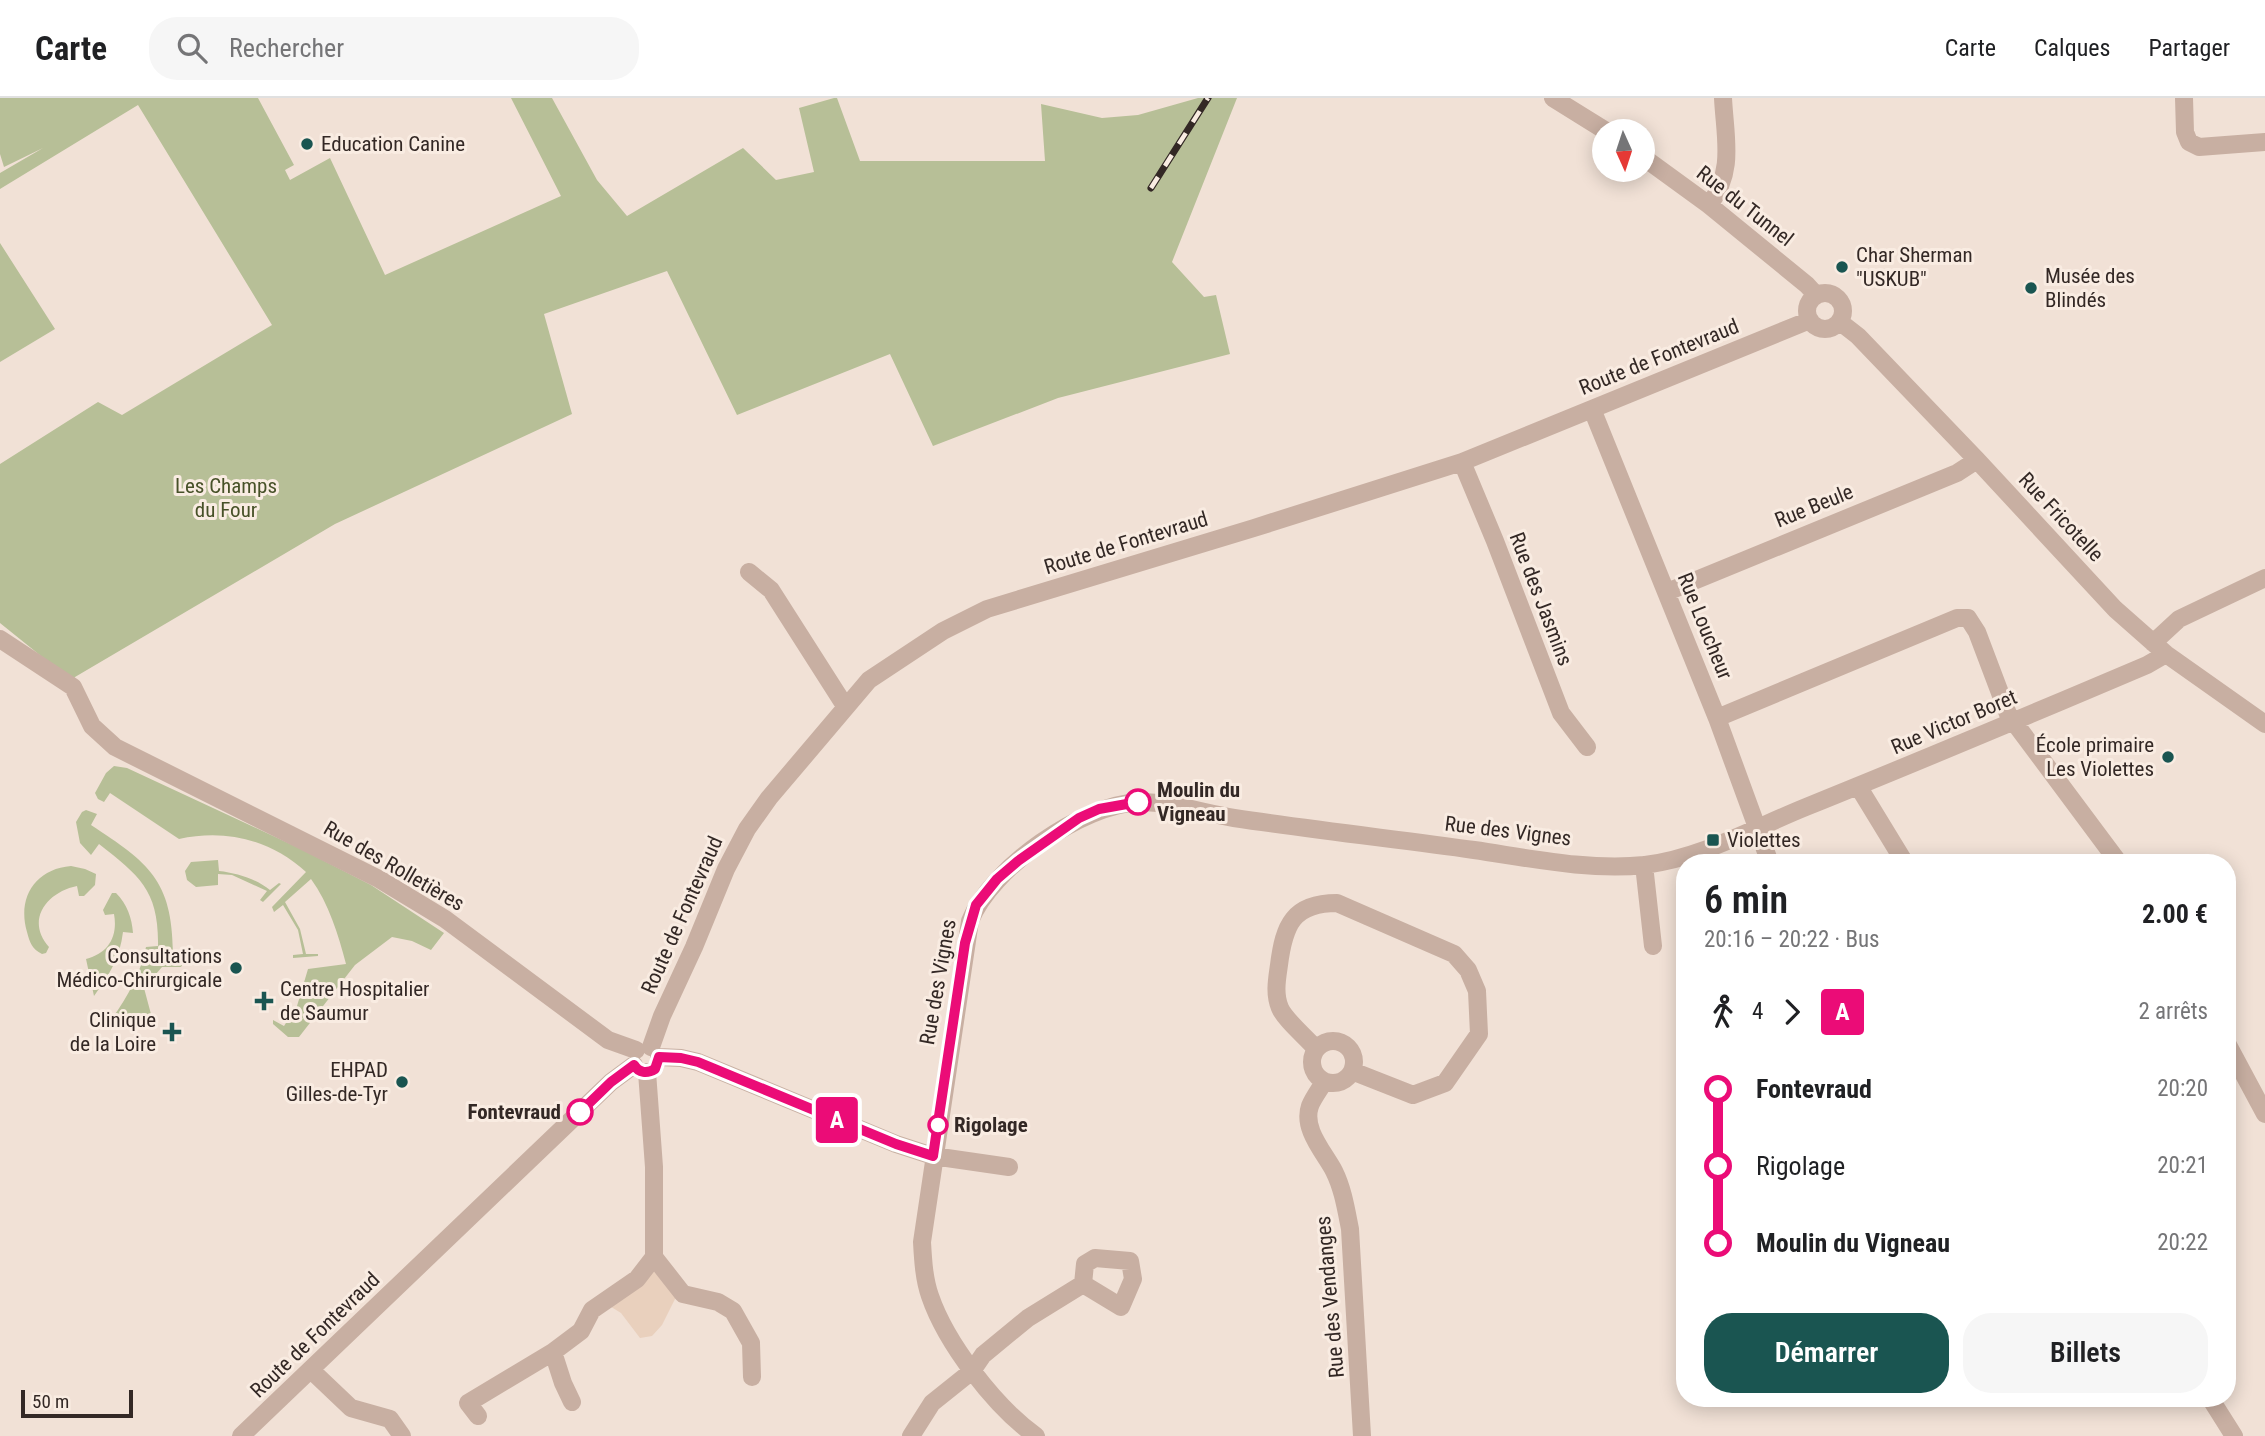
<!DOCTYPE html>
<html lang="fr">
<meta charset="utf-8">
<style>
:root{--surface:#fff;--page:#f6f6f6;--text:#202124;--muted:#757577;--line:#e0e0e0;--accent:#1a5551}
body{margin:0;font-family:"Roboto Condensed",sans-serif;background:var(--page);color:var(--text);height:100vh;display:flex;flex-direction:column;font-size:26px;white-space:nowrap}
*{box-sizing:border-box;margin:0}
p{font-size:23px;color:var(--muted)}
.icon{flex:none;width:38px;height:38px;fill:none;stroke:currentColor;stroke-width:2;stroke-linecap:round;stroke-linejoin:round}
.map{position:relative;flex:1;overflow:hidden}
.drawer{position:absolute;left:1676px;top:756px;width:560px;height:553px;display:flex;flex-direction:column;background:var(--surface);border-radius:28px;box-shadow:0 4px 18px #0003}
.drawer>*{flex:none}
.badge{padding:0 14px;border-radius:5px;font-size:24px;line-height:46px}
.needle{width:46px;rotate:177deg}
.fabs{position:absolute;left:1592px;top:21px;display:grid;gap:14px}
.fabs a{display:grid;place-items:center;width:63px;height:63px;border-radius:50%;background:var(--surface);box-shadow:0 4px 18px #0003;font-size:35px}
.scale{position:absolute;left:21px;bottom:18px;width:112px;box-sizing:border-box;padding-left:7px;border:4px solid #332825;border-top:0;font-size:19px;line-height:24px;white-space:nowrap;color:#332825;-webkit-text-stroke:5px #f9ece2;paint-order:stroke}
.map>.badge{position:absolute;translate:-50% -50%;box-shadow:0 0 0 4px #fff}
.legs{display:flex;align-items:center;gap:10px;height:77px;padding:0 28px;font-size:23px}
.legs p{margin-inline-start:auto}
.head{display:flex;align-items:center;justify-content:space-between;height:119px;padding:0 28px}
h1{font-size:38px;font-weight:600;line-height:52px}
.primary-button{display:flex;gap:14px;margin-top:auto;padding:14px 28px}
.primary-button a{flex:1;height:80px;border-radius:28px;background:var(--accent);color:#fff;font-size:28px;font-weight:600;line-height:80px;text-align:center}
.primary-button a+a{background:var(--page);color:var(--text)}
ul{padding:0 28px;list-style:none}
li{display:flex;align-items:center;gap:24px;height:77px;font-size:26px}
li i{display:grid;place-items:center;width:10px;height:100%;margin:0 9px;background:currentColor}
li i::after{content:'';width:18px;height:18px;margin:-9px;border:5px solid;border-radius:50%;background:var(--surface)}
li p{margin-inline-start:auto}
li:first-child i{background:linear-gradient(#0000 50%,currentColor 0)}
li:last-child i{background:linear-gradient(currentColor 50%,#0000 0)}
header{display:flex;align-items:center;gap:42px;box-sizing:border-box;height:98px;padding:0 35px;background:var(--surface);border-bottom:2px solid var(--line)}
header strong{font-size:33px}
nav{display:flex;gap:38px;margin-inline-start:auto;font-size:24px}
.search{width:490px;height:63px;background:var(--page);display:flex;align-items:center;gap:18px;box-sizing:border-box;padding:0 24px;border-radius:28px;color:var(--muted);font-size:26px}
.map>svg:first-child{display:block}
</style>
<header>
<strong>Carte</strong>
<div class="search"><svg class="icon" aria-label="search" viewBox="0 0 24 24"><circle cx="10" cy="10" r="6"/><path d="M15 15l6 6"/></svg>Rechercher</div>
<nav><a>Carte</a><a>Calques</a><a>Partager</a></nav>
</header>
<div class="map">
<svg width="2265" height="1338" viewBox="0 0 2265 1338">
<rect width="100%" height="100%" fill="#f1e1d6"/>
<!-- green -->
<path fill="#b7bf97" d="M0,0H258L294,67L285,72L290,82L330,60L385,177L561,98L511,0H552L597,82L627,118L743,50L776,82L814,74L799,10L834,0H837L860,63H1045L1041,6L1102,20L1138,17L1198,0H1237L1172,164L1204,199L1216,197L1230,256L1058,300L933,348L890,256L737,317L667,173L544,216L572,316L335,426L75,579L72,583L0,525V366L98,304L122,317L272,227L138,7L0,91V75L43,50L4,69L0,56Z
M0,145L55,231L0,264Z
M114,668L127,670L301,751L371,787L444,835L431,852L412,843L392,839L355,867L299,939H288L273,926V922L284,928L297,908L308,871L346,866C338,836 329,806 311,781L285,804L300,831L306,856H318V858L293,860V857L303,856L298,832L283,807L274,814L272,809L306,774C270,741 225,731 179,741L110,695L104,704L98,701L95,695L106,675Z
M86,712L97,716L91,727C149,765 172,782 173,854L185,855V862L181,869H162L144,890L152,920L112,926L111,922C128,898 140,877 146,849L158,848C159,793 140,778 99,746L91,757L80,745L76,724L82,714Z
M218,762L219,773C237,775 256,781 270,792L279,785L281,786L263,804L260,802L267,793L232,777L218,776V787L196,789L187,782L185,773L191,764Z
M71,768L85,771L96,776L95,787L84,798H79L77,788C47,794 25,822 49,849L46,855L42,856C32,851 30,845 27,834C17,800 35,771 71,768Z
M112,795H116C127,806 132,820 133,835L123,834C120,860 109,877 94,898L86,861C109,855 118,838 114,816L105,817L103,812Z"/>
<!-- plaza -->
<path fill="#e9d0bd" d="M652,1171L676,1199L662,1227L652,1238L640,1240L621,1215L608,1207Z"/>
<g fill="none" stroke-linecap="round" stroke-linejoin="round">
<!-- minor -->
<path stroke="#c8afa2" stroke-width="18" d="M1553,0L1606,33
M2184,0L2185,34L2189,44L2199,49L2265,44
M1643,59L1709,107L1807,187L1816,197
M1709,107C1735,73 1725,40 1723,0
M1807 213a18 18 0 1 1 36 0a18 18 0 1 1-36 0Z
M1840,224L1858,238L1977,362L2115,511L2166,556L2265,626
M1592,311L1717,620L1770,765
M1462,364L1495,443L1561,615L1587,649
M749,474L771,492L845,608
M1667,494L1957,375L1977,362
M0,541L73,589L92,628L115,649L379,781L445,821L608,942L636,952
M2153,545L2179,521L2265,480
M1717,620L1957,520H1968L1977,534L2008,616L2119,765
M1858,688L1905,765
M1644,767L1653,848
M1312 964a21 21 0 1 1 42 0a21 21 0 1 1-42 0Z
M2228,947L2265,1016
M651,949L662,918L694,849L726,771L747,731L769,700L869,582L943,533L987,511L1254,430L1462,364L1810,222
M1316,951C1307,940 1285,922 1280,910C1274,896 1277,881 1279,867C1284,827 1293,805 1337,805L1454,856L1468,872L1477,893L1479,936L1445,985L1413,997L1352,973
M659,959L681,960L698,964L896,1046L933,1058L1009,1069
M1324,984C1320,991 1313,1000 1310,1008C1302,1031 1324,1054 1334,1073C1343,1091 1346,1111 1350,1131L1362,1338
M654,1159L683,1196L718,1204L733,1213L751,1245L752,1279
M1095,1160L1130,1163L1133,1181L1121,1209L1083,1186L1085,1166Z
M311,1272L351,1310L390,1321L402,1338
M2210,1300L2234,1338
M572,1304L563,1285L553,1254L581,1233L592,1212L637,1181L654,1159V1069L647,974
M478,1318L468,1305L553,1254
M241,1338L611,984L634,967
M911,1338L932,1305L972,1273L983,1257L1028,1220L1083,1186
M1036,1338C995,1309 946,1245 930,1198C924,1181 923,1162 922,1144L970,823C991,770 1082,706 1140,704C1171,704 1203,715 1234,720C1314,732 1394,741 1474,752C1529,760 1589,773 1645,767C1701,760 1754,730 1806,709C1920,663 2034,615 2147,567L2166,556"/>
<!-- rail casing -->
<g stroke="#332825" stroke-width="7">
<path id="rail" d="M1151,90L1208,0"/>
</g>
<!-- rail -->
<use href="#rail" stroke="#f9ece2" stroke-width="4.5" stroke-dasharray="13" stroke-linecap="butt"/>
</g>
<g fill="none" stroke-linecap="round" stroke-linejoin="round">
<!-- line-1 casing -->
<g stroke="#fff" stroke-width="16">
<path id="line-1" d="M580,1014L611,984L634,967C639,975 647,976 655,971L659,959L681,960L698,964L896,1046L933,1058L965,845L976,807L997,781L1018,763L1079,720L1099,711L1138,704"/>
</g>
<!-- line-1 -->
<use href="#line-1" stroke="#eb0c77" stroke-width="10"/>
</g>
<!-- markers -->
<g fill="#1a5551" stroke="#f9ece2" stroke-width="2.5">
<circle cx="307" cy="46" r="7"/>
<circle cx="1842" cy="169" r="7"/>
<circle cx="2031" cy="190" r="7"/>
<circle cx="2168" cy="659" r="7"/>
<rect x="1706" y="735" width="14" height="14" rx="3.5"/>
<circle cx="236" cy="870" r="7"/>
<path d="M260.5 892.5h7v7h7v7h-7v7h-7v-7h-7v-7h7z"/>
<path d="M168.5 923.5h7v7h7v7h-7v7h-7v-7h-7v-7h7z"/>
<circle cx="402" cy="984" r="7"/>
</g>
<g fill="#fff" stroke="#eb0c77" stroke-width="3.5">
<circle cx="1138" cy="704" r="12"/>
<circle cx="580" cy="1014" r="12"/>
<circle cx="938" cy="1027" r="9"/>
</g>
<g text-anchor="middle" stroke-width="6" stroke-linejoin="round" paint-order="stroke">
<!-- poi labels -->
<g font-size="21" fill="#332825" stroke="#f9ece2" text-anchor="start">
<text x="321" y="53">Education Canine</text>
<text x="1856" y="164">Char Sherman<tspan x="1856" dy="24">"USKUB"</tspan></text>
<text x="2045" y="185">Musée des<tspan x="2045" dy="24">Blindés</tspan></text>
<text x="2154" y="654" text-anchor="end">École primaire<tspan x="2154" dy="24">Les Violettes</tspan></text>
<text x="1727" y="749">Violettes</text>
<text x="222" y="865" text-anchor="end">Consultations<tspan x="222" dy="24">Médico-Chirurgicale</tspan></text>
<text x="280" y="898">Centre Hospitalier<tspan x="280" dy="24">de Saumur</tspan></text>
<text x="156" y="929" text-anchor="end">Clinique<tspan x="156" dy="24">de la Loire</tspan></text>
<text x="388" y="979" text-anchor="end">EHPAD<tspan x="388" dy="24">Gilles-de-Tyr</tspan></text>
</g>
<!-- street labels -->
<g font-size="21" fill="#332825" stroke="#f9ece2">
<text transform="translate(1745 108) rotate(38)" y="7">Rue du Tunnel</text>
<text transform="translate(1659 259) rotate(-22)" y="7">Route de Fontevraud</text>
<text transform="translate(1814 408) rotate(-22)" y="7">Rue Beule</text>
<text transform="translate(2061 419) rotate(47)" y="7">Rue Fricotelle</text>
<text transform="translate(1126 445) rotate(-17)" y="7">Route de Fontevraud</text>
<text transform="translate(1541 501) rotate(69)" y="7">Rue des Jasmins</text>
<text transform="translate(1705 528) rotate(68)" y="7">Rue Loucheur</text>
<text transform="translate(1954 624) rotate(-23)" y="7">Rue Victor Boret</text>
<text transform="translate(1508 733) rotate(7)" y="7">Rue des Vignes</text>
<text transform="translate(394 768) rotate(30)" y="7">Rue des Rolletières</text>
<text transform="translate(682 817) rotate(-66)" y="7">Route de Fontevraud</text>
<text transform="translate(938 884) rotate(-80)" y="7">Rue des Vignes</text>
<text transform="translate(1330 1199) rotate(-95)" y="7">Rue des Vendanges</text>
<text transform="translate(315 1237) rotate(-44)" y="7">Route de Fontevraud</text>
</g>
<!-- park labels -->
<g font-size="21" fill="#475128" stroke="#f9ece2">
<text x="226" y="395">Les Champs<tspan x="226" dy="24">du Four</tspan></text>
</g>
<!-- stop labels -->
<g font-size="21" font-weight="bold" fill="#332825" stroke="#f9ece2" text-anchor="start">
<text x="1157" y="699">Moulin du<tspan x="1157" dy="24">Vigneau</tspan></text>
<text x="561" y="1021" text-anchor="end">Fontevraud</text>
<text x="954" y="1034">Rigolage</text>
</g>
</g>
</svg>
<div class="fabs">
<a><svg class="needle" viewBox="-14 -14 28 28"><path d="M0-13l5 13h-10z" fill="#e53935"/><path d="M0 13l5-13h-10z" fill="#757577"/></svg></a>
</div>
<div class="scale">50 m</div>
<b class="badge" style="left:837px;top:1022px;background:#eb0c77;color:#fff">A</b>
<section class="drawer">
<div class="head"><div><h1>6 min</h1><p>20:16 – 20:22 · Bus</p></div><b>2.00 €</b></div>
<div class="legs"><svg class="icon" aria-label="walk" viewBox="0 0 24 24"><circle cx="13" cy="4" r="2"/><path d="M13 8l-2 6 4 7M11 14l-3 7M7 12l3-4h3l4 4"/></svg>4<svg class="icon" aria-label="forward" viewBox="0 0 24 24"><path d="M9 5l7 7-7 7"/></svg><b class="badge" style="background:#eb0c77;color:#fff">A</b><p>2 arrêts</p></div>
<ul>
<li><i style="color:#eb0c77"></i><b>Fontevraud</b><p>20:20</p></li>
<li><i style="color:#eb0c77"></i><span>Rigolage</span><p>20:21</p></li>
<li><i style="color:#eb0c77"></i><b>Moulin du Vigneau</b><p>20:22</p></li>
</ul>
<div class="primary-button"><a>Démarrer</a><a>Billets</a></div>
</section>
</div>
